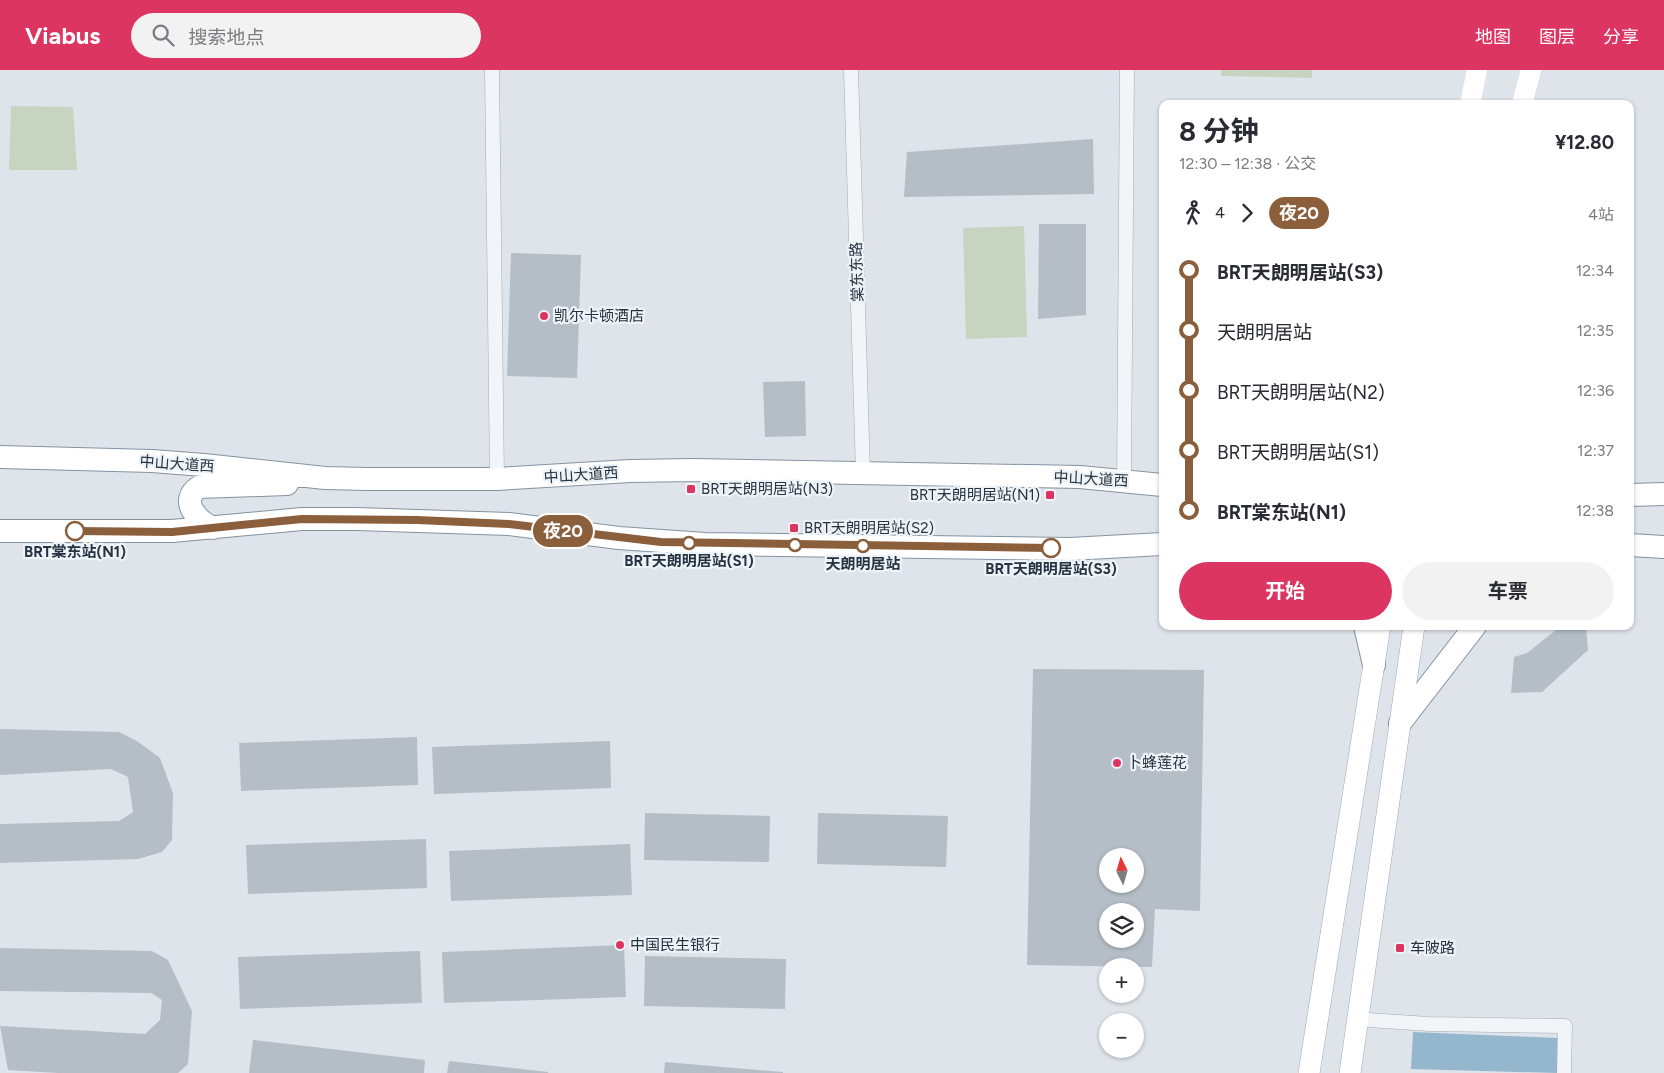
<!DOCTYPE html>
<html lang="zh">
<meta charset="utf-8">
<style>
:root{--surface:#fff;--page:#f2f2f3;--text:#2b2b33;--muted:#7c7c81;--accent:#dd3561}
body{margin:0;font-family:Figtree,"Noto Sans SC",sans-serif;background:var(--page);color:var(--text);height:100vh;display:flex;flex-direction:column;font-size:19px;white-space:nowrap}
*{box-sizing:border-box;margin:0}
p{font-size:16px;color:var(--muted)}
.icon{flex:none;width:28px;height:28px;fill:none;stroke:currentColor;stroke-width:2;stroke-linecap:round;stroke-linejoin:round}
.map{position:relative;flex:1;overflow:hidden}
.sheet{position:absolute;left:1159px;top:30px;width:475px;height:530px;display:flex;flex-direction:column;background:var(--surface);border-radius:10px;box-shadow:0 1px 4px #0004}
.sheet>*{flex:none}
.badge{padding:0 10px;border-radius:16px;font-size:18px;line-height:32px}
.needle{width:32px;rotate:355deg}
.buttons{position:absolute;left:1099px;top:778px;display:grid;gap:10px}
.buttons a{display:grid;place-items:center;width:45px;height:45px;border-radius:50%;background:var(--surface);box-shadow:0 1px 4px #0004;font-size:25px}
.map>.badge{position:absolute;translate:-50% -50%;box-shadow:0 0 0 2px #fff}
.legs{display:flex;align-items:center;gap:8px;height:55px;padding:0 20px;font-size:16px}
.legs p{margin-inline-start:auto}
.head{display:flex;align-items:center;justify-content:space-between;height:85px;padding:0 20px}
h1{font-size:28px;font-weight:700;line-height:38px}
.cta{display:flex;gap:10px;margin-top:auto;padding:10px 20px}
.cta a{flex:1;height:58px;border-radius:30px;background:var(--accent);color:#fff;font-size:20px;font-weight:700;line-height:58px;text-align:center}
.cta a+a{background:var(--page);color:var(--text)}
ul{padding:0 20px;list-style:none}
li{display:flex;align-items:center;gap:18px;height:60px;font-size:19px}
li i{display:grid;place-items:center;width:8px;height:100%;margin:0 6px;background:currentColor}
li i::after{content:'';width:12px;height:12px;margin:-6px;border:4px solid;border-radius:50%;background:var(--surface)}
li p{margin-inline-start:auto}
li:first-child i{background:linear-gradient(#0000 50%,currentColor 0)}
li:last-child i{background:linear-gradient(currentColor 50%,#0000 0)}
header{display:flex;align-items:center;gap:30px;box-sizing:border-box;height:70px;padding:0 25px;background:var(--accent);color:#fff}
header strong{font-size:24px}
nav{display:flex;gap:28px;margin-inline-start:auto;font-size:18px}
.search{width:350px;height:45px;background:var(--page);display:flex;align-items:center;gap:12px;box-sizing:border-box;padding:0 18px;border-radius:28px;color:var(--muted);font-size:19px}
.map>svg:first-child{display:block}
</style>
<header>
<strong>Viabus</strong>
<div class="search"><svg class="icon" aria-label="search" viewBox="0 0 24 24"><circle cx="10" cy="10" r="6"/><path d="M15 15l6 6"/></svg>搜索地点</div>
<nav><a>地图</a><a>图层</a><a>分享</a></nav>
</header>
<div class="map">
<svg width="1664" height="1003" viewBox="0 0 1664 1003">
<rect width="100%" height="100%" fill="#dee4ea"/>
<!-- green -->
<path fill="#c7d4bf" d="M1221,0H1312V8L1221,6Z
M11,36L73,37L77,100H9Z
M1024,156L1027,267L966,269L963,158Z"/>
<!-- water -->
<path fill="#95b7ce" d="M1413,962L1559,968L1558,1003L1411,999Z"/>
<!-- building -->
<path fill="#b5bec7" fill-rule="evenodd" d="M1093,69L1094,124L904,127L907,82Z
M1039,154H1086V245L1038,249Z
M511,183L581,185L577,308L507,306Z
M805,311L806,366L765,367L763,312Z
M1561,556H1586L1588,580L1542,622L1511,623L1514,587L1527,583Z
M1033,599L1204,600L1200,841L1155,839L1152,897L1027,895ZM1108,786H1135V814H1108ZM1108,841H1135V869H1108Z
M0,659L119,662L137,671L160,688L173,723L172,770L162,782L138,789L0,793V754L119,751L133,742L128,707L111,699L0,705Z
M417,667L418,715L241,721L239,673Z
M610,671L611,718L434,724L432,677Z
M645,743L770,746L769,792L644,790Z
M818,743L948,746L946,797L817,794Z
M426,769L427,818L248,824L246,775Z
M630,774L632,825L451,831L449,781Z
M624,875L626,927L444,933L442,882Z
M0,878L152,881L168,890L192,941L188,994L178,1003H58L8,1000L0,956L145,964L160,950L162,930L151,923L0,921Z
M420,881L422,933L240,939L238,887Z
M645,886L786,889L785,939L644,936Z
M253,970L425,990L424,1003H249Z
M449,991L548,1002V1003H447Z
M665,992L783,1002V1003H664Z"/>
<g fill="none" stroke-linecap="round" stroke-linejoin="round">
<!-- minor casing -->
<g stroke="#a3abb4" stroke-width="15">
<path id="minor" d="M492,0L497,409
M851,0L863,404
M1124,411L1127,0
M1368,950L1429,954L1565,956L1564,1003"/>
</g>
<!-- primary casing -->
<g stroke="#9caab7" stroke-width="22">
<path id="primary" d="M1309,1003L1380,556
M1350,1003L1414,556"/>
</g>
<!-- trunk casing -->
<g stroke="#8493a2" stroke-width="24">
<path id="trunk" d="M0,387L152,391L204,395L325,408L367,409H497L630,401L693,400L1080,407L1162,415
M1630,425L1664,424
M213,458C198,451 178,431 199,417L287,414
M0,461H172L302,449H357L509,454L619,468L705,474L1070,479L1162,474
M1630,475L1664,477
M1365,556L1374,595
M1400,653L1475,556"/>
</g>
<!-- minor -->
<use href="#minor" stroke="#f2f4f7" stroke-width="14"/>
<!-- secondary -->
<path stroke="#fff" stroke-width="20" d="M1470,34L1477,0
M1522,34L1531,0"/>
<!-- primary -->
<use href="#primary" stroke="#fff" stroke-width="21"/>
<!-- trunk -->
<use href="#trunk" stroke="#fff" stroke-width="22"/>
</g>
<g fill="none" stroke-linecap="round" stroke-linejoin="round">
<!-- line-1 casing -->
<g stroke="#fff" stroke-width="11">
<path id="line-1" d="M75,461L172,462L302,449L417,450L509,454L661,472L1051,478"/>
</g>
<!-- line-1 -->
<use href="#line-1" stroke="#8b5e3c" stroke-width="8"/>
</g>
<!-- markers -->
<g fill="#dd3561" stroke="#eef3f7" stroke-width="2">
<circle cx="544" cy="246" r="5"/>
<rect x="686" y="414" width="10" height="10" rx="2.5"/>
<rect x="1045" y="420" width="10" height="10" rx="2.5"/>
<rect x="789" y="453" width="10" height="10" rx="2.5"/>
<circle cx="1117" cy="693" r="5"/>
<circle cx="620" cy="875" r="5"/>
<rect x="1395" y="873" width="10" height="10" rx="2.5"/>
</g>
<g fill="#fff" stroke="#8b5e3c" stroke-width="2.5">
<circle cx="75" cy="461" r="9"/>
<circle cx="689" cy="473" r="6"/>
<circle cx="795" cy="475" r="6"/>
<circle cx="863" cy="476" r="6"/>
<circle cx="1051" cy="478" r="9"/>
</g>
<g text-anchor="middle" stroke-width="4.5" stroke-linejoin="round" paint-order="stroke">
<!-- street labels -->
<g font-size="15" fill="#263342" stroke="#eef3f7">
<text transform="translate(857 202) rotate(-92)" y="5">棠东东路</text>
<text transform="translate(177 394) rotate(4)" y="5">中山大道西</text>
<text transform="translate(581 405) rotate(-4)" y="5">中山大道西</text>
<text transform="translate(1091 409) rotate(3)" y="5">中山大道西</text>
</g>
<!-- poi labels -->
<g font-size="15" fill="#263342" stroke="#eef3f7" text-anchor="start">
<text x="554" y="251">凯尔卡顿酒店</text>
<text x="701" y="424">BRT天朗明居站(N3)</text>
<text x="1040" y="430" text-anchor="end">BRT天朗明居站(N1)</text>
<text x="804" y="463">BRT天朗明居站(S2)</text>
<text x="1127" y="698">卜蜂莲花</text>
<text x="630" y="880">中国民生银行</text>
<text x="1410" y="883">车陂路</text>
</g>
<!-- stop labels -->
<g font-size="15" font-weight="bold" fill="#263342" stroke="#eef3f7">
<text x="75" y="487">BRT棠东站(N1)</text>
<text x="689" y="496">BRT天朗明居站(S1)</text>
<text x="863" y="499">天朗明居站</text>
<text x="1051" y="504">BRT天朗明居站(S3)</text>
</g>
</g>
</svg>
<div class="buttons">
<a><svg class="needle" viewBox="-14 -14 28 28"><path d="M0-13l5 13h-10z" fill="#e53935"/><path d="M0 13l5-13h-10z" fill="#7c7c81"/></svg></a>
<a><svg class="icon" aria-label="layers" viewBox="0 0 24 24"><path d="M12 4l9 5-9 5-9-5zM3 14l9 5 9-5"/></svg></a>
<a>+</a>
<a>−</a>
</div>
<b class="badge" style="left:563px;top:461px;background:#8b5e3c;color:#fff">夜20</b>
<section class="sheet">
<div class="head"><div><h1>8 分钟</h1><p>12:30 – 12:38 · 公交</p></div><b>¥12.80</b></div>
<div class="legs"><svg class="icon" aria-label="walk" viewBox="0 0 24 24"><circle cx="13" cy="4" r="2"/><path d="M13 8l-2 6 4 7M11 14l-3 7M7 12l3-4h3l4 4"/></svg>4<svg class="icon" aria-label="forward" viewBox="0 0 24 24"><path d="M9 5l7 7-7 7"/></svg><b class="badge" style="background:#8b5e3c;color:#fff">夜20</b><p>4站</p></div>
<ul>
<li><i style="color:#8b5e3c"></i><b>BRT天朗明居站(S3)</b><p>12:34</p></li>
<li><i style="color:#8b5e3c"></i><span>天朗明居站</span><p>12:35</p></li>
<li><i style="color:#8b5e3c"></i><span>BRT天朗明居站(N2)</span><p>12:36</p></li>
<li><i style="color:#8b5e3c"></i><span>BRT天朗明居站(S1)</span><p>12:37</p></li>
<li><i style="color:#8b5e3c"></i><b>BRT棠东站(N1)</b><p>12:38</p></li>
</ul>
<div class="cta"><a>开始</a><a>车票</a></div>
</section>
</div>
